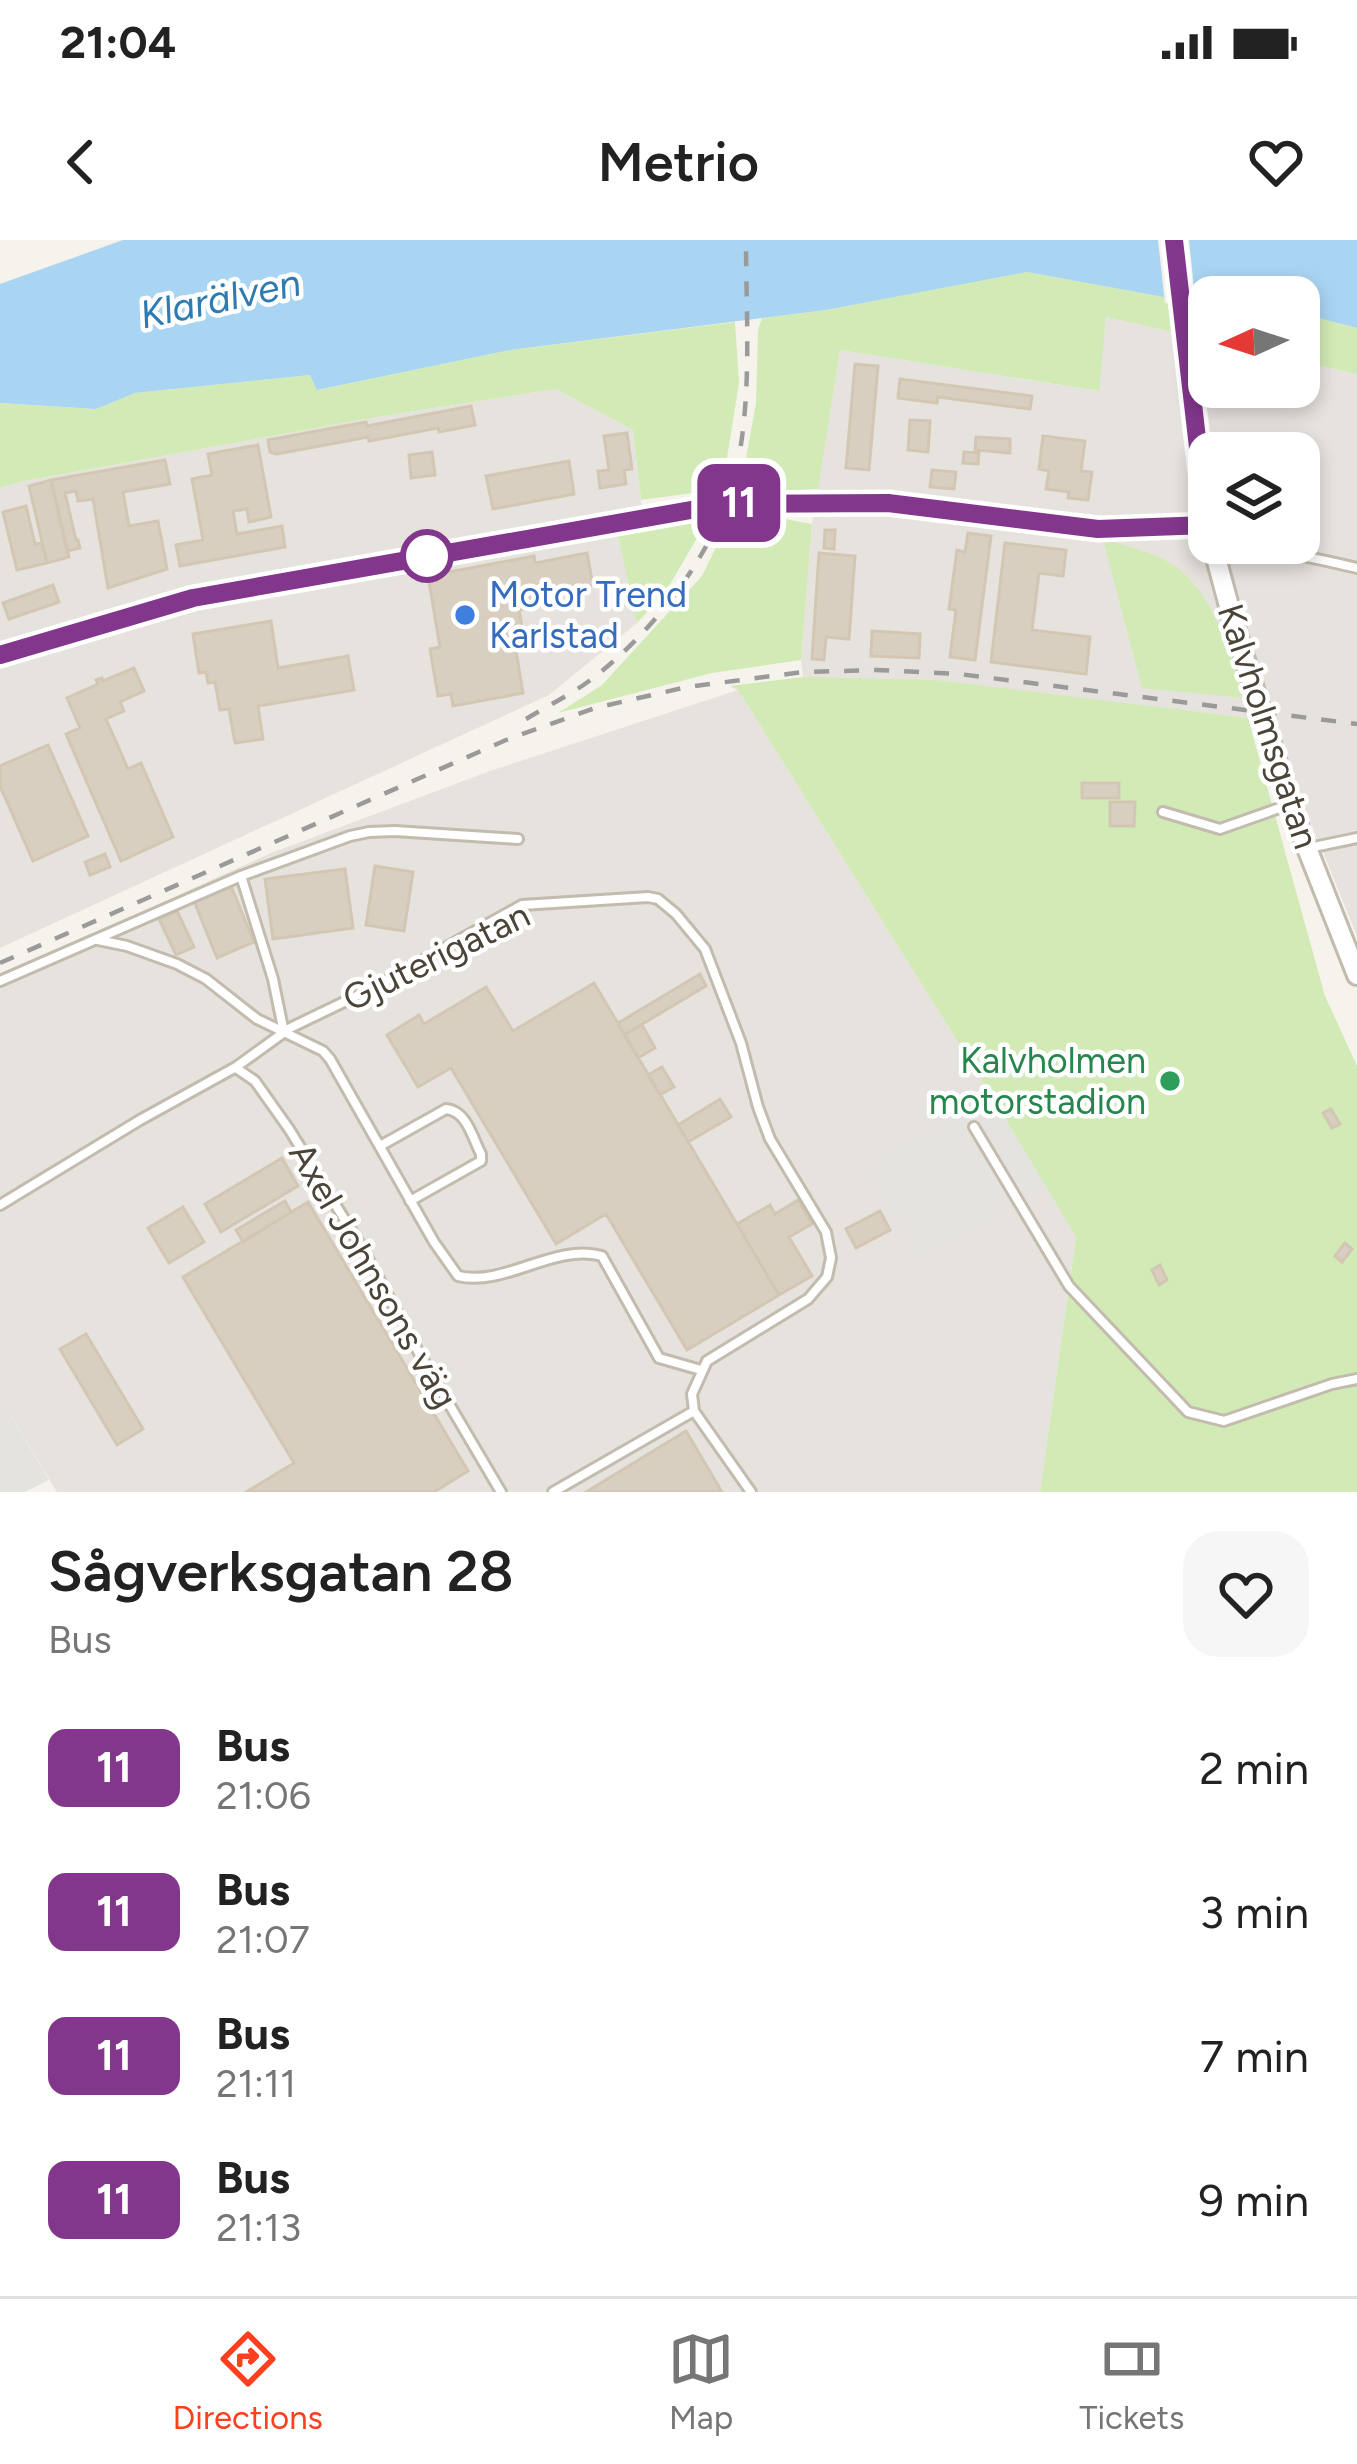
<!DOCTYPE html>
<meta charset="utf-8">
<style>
:root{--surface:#fff;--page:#f6f6f6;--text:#222;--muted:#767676;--line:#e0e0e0;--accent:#fc3f1d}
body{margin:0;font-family:Figtree,sans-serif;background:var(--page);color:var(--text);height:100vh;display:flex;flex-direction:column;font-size:45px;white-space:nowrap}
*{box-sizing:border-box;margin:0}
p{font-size:39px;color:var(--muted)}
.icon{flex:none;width:66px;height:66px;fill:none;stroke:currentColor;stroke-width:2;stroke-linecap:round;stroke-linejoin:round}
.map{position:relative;height:1252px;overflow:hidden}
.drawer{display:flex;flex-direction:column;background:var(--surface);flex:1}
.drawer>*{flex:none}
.badge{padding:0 24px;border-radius:18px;font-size:42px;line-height:78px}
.needle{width:78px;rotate:267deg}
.fabs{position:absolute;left:1188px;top:36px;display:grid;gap:24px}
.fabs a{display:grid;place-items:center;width:132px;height:132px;border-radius:24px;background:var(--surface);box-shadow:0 6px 18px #0003;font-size:60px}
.map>.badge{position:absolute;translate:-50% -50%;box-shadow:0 0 0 6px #fff}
.round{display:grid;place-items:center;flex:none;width:126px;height:126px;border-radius:36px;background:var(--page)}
.headline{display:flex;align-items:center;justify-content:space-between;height:204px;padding:0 48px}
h1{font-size:57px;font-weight:600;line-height:90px}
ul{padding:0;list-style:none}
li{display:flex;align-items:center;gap:36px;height:144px;padding:0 48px}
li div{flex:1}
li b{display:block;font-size:45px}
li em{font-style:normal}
li .badge{min-width:132px;font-weight:700;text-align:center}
.status{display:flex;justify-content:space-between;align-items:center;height:84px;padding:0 60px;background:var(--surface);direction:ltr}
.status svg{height:33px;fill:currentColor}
header{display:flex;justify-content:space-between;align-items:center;height:156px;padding:0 48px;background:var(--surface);font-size:54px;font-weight:600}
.tabs{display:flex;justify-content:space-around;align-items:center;height:168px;border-top:3px solid var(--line);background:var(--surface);font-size:33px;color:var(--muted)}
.tabs a{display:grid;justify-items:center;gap:6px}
.tabs .on{color:var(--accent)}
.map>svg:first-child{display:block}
</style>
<div class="status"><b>21:04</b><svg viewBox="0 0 49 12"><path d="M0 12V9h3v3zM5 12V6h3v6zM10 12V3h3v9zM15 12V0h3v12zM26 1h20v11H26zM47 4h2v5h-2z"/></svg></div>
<header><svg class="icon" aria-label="back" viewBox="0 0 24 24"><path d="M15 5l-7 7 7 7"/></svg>Metrio<svg class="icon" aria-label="heart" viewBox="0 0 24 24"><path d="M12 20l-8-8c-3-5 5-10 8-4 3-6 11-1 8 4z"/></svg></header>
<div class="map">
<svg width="1357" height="1252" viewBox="0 0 1357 1252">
<rect width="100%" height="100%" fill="#f6f3ec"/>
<!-- industrial -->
<path fill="#e6e2dd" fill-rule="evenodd" d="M1106,77L1209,100V147H1299V121L1357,134V696L1307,573L1248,478L803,437L801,420L812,284L840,110L1098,151ZM1209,213H1299V303H1209Z
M556,149L633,190L644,288L619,296L637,383L549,455L0,708V248L19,242L377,177Z
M738,450L991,855L1076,997L1040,1252H57L0,1158V736L271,613L493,530Z"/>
<!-- green -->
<path fill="#d2eab5" d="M1027,32L1169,58L1209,62V100L1106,77L1099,151L840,110L818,249L743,253L742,241L756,163L758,90L762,78L826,70Z
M1299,73L1357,88V134L1299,121Z
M735,82L739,143L722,249L641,260L633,190L556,149L377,177L19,242L0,248V163L96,169L135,153L310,135L318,150L510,110Z
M734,270L812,284L801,420L712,433L558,473L602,445L702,336Z
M710,276L666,351L637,383L618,295Z
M1103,299C1121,305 1141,309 1158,317C1212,340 1227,408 1245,458L1142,448Z
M803,437L935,440L1248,478L1325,756L1357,826V1252H1040L1076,997L991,855L738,450L730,446Z"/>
<!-- parking -->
<path fill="#e5e3e0" d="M991,855L1044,944L921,1017L868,928Z
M0,1158L49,1240L25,1252H0Z"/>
<!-- water -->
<path fill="#a9d4f2" d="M123,0H1357V88L1299,73V57H1209V62L1169,58L1027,32L826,70L510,110L317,150L310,135L135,153L96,169L0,163V44Z"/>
<!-- pier -->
<path fill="#f6f3ec" d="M1158,0H1189L1196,67L1165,63Z"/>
<!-- building -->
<path fill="#d8cfc1" stroke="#d3c7b4" stroke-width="3" d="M855,124L878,126L869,230L846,228Z
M900,139L1032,156L1030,169L938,157L937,163L898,158Z
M471,166L475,185L439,192L438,188L369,201L368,197L277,214L270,212L268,200L366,182L367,186Z
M910,180L930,181L928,212L908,210Z
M627,193L632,229L624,230L626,244L600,248L598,231L609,230L604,196Z
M1043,196L1085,201L1081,231L1092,232L1088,260L1068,258L1069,252L1046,249L1049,231L1039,229Z
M976,197L1010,199V213L975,210Z
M258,205L271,277L249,282L247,269L233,271L237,294L282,286L285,307L180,326L176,305L203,300L192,239L212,235L208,214Z
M432,212L435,235L411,238L409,215Z
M964,212L979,213L978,224L963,223Z
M165,220L170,244L123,252L129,286L158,281L167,329L108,348L93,259L78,261L76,251L65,253L76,300H78L80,308L67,311L51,240Z
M569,221L574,254L493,269L486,236Z
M932,230L956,232L954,249L930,247Z
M51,240L69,317L47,323L29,246Z
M26,266L35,304L42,303L47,323L17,330L3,272Z
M825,290H835L834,309L824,308Z
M968,293L991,296L975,420L950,417L956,370L949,369L957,310L965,312Z
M1005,303L1066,310L1063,336L1039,333L1032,390L1090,397L1086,434L991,422Z
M587,313L593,345L544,357L545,365L519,370L525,404L515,405L523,453L453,466L451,454L438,456L430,409L440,407L428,336L534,316L535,323Z
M819,313L855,316L849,399L826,397L824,420L812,419Z
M53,345L59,362L9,379L3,363Z
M271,381L278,428L348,416L354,450L258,466L263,499L235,503L229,469L220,470L215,442L208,443L206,432L199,433L193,394Z
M872,391L920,394L919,418L871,416Z
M134,428L144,451L120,462L124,471L106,479L128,529L141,523L173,597L121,621L66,494L80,488L67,458L98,444L96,440L102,438L103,441Z
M48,505L88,596L33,621L0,546V526Z
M1082,543H1119V558H1082Z
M1110,562H1135L1134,586H1110Z
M105,614L110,627L90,635L85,622Z
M375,626L413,632L404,691L366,685Z
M345,629L353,688L273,699L265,639Z
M231,646L254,702L217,718L194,661Z
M177,671L194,707L176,715L159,679Z
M700,734L706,746L624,795L618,783Z
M594,743L779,1055L687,1110L606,974L556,1004L451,828L418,847L387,795L419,775L424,784L486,747L513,791Z
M642,785L655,808L638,818L624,795Z
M662,827L674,847L660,855L648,835Z
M720,859L731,877L688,902L678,885Z
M1331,869L1340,884L1332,888L1323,873Z
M282,918L298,946L221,992L205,964Z
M798,960L812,984L789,997L812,1036L779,1055L737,984L770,965L775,974Z
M285,961L291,972L243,1002L236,990Z
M308,962L468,1231L434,1252H246L294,1223L183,1037Z
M183,967L204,1002L169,1023L148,988Z
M880,971L890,990L856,1008L846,989Z
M1345,1003L1352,1009L1342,1022L1335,1016Z
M1160,1025L1167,1040L1159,1045L1152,1030Z
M86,1094L143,1189L117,1205L60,1109Z
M686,1191L722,1252H586Z"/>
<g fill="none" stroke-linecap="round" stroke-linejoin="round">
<!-- service casing -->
<g stroke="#c2bbae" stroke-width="14">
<path id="service" d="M1216,315C1264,305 1310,317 1357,328
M1163,572L1220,589L1288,565
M1309,608L1357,598
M241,636L273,739L284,793
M98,700L127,706L177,724L206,739L257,779L323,811L330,819L434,1002L458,1036C506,1047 553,1003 602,1016L659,1118L701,1130
M0,741L241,636L350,596L369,592L395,591L518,599
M236,828L255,841L289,889L362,1008L419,1113L501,1252
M974,887L1069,1046L1188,1172L1224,1181L1332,1144L1357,1139
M380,906L446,869C467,871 472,897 481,914V921L410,961
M0,965L140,880L236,827L290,788L371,749L522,665L648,657L658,659L676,674L705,709L741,803L758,867L770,899L826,992L831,1018L827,1037L808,1059L707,1121L692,1154L694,1171
M694,1171L751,1252
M553,1252L694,1171"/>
</g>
<!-- tertiary casing -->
<g stroke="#c2bbae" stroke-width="24">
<path id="tertiary" d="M1174,0L1209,292
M1212,303L1233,381L1290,565L1357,735
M0,415L193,358L725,264L888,263L1098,289L1207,285"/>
</g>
<!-- service -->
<use href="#service" stroke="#fff" stroke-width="8"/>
<!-- tertiary -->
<use href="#tertiary" stroke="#fff" stroke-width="18"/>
<!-- rail -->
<path stroke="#9a9a9a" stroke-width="4.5" stroke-dasharray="15 15" stroke-linecap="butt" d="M526,479C544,468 564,458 582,446C651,398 722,306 738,222C752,149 746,74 746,0
M0,723L506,500L595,468L687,447L803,432L877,430L959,434L1357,484"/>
</g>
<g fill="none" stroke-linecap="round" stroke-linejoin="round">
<!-- line casing -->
<g stroke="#fff" stroke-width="27">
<path id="line" d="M0,415L193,358L725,264L888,263L1098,289L1207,285L1174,0"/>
</g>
<!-- line -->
<use href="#line" stroke="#82378c" stroke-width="18"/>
</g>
<!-- markers -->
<circle fill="#fff" stroke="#82378c" stroke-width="6" cx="427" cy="316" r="24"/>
<circle fill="#3f7fe0" stroke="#fff" stroke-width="4.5" cx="465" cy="375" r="12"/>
<circle fill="#2e9e5b" stroke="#fff" stroke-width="4.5" cx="1170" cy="841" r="12"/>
<g text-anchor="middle" stroke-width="9" stroke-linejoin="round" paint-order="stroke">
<!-- shop labels -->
<g font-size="36" fill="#366cbe" stroke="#fff" text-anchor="start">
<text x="489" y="367">Motor Trend<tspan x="489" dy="41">Karlstad</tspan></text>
</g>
<!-- street labels -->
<g font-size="36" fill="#4b4439" stroke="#fff">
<text transform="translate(1269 486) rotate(72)" y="13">Kalvholmsgatan</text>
<text transform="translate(436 716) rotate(-26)" y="13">Gjuterigatan</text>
<text transform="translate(374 1035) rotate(60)" y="13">Axel Johnsons väg</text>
</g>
<!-- leisure labels -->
<g font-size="36" fill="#27864d" stroke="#fff" text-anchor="end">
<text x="1146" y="833">Kalvholmen<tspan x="1146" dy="41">motorstadion</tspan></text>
</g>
<!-- water labels -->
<g font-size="39" font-style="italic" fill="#2e7ab2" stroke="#fff">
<text transform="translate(220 58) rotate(-12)" y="14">Klarälven</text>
</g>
</g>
</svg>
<div class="fabs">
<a><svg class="needle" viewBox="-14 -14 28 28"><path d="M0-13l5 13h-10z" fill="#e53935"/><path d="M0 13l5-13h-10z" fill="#767676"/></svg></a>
<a><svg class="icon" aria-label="layers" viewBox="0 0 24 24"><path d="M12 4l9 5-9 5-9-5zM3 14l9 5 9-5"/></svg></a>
</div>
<b class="badge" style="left:739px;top:263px;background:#82378c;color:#fff">11</b>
</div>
<section class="drawer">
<div class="headline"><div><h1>Sågverksgatan 28</h1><p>Bus</p></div><a class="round"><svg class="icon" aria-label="heart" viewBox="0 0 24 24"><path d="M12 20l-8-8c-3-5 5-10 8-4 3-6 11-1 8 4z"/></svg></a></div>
<ul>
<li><span class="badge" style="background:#82378c;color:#fff">11</span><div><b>Bus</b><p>21:06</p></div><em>2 min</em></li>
<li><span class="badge" style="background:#82378c;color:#fff">11</span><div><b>Bus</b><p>21:07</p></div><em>3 min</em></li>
<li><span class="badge" style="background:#82378c;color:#fff">11</span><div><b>Bus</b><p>21:11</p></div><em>7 min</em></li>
<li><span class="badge" style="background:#82378c;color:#fff">11</span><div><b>Bus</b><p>21:13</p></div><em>9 min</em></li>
</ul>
</section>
<nav class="tabs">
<a class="on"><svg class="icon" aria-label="directions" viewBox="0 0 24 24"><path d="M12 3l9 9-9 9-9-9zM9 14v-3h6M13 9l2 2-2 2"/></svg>Directions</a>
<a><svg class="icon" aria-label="map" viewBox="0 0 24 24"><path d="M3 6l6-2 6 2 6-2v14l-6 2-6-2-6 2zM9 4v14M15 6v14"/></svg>Map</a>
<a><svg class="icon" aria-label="tickets" viewBox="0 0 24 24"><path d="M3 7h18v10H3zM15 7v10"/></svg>Tickets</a>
</nav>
